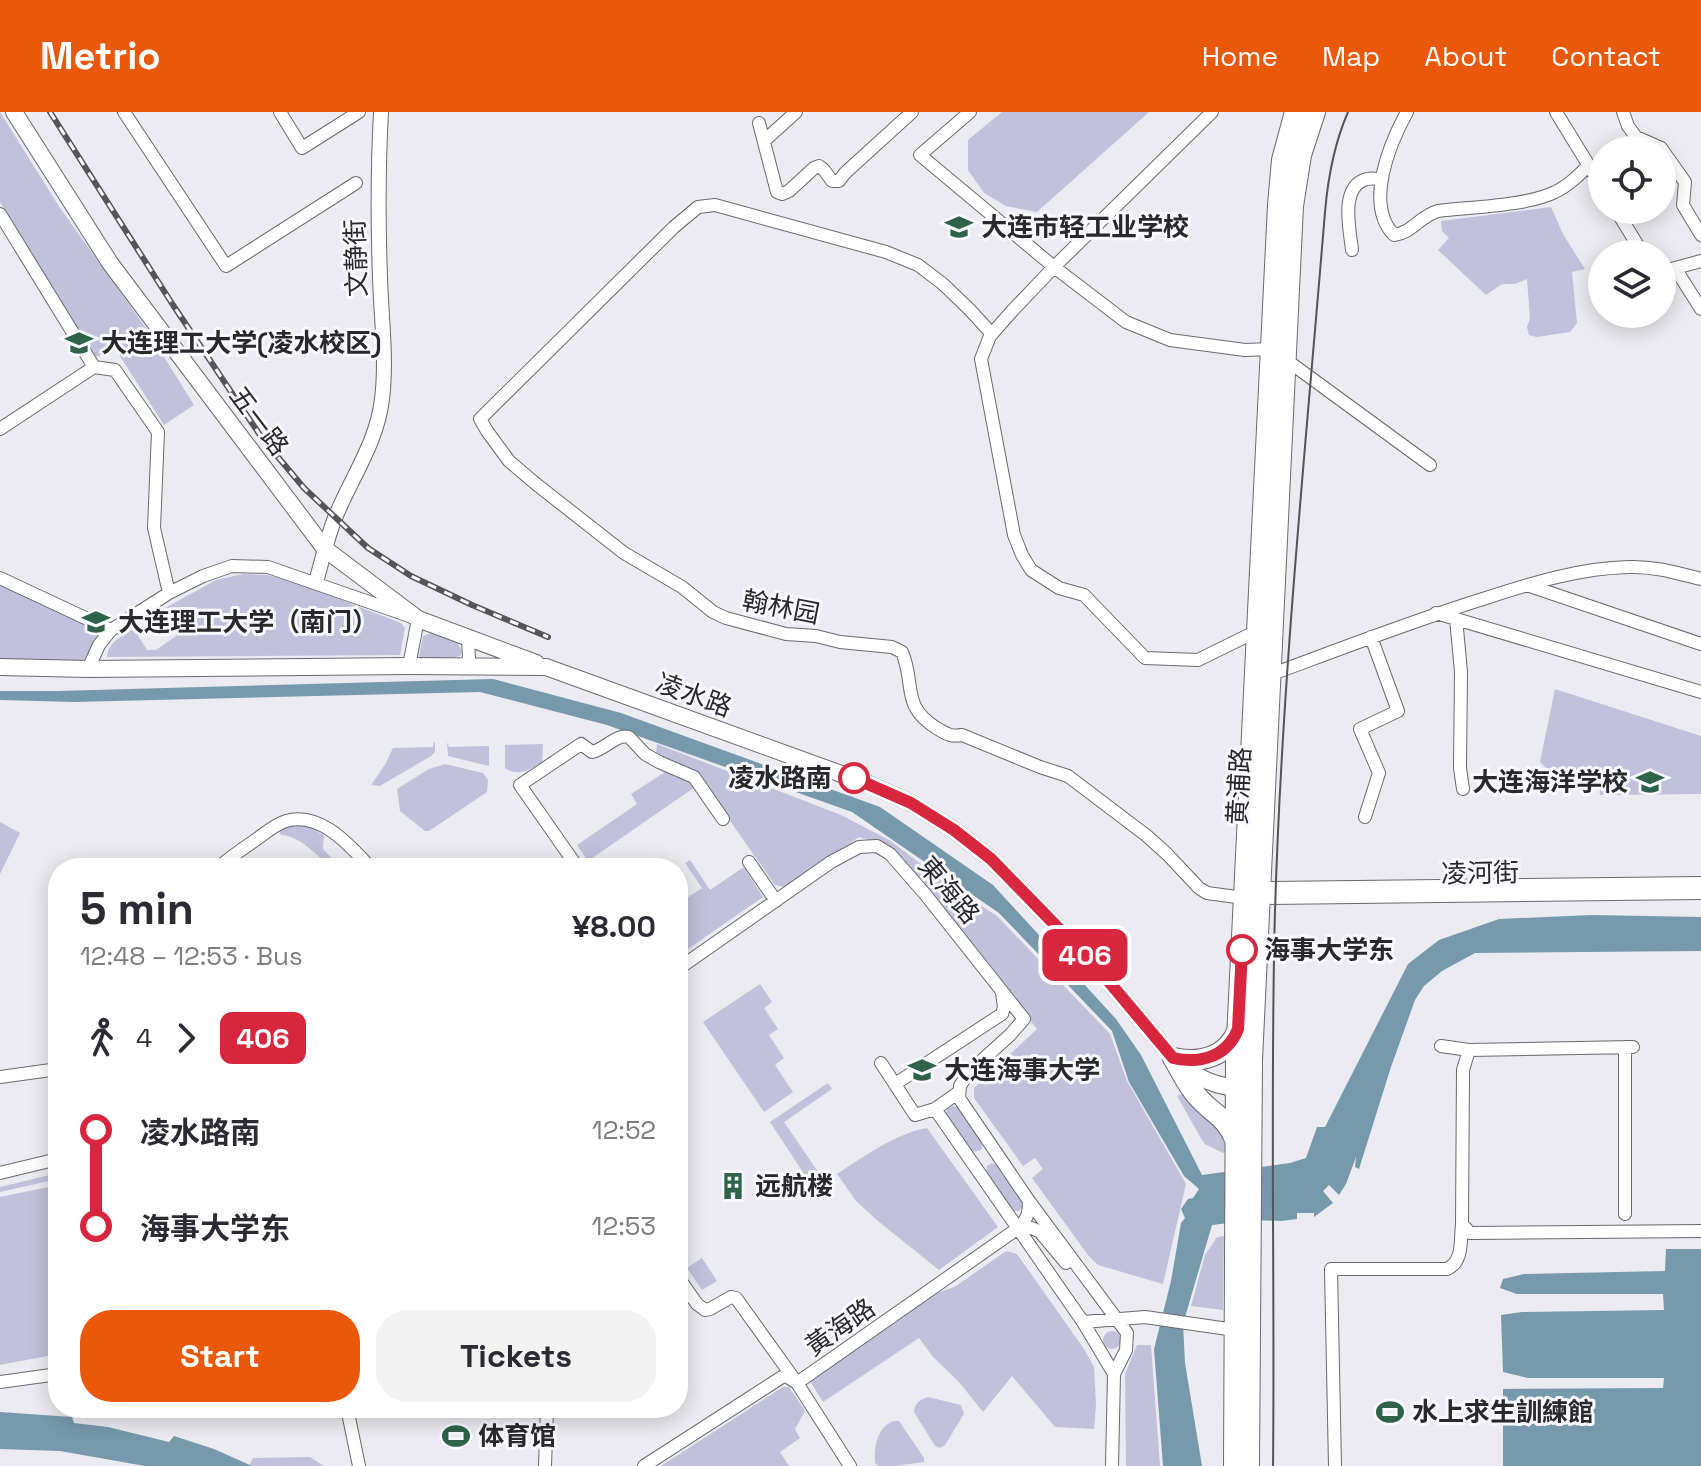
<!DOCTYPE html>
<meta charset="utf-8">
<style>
:root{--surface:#fff;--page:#f2f2f3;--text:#2b2b33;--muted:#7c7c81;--accent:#ea580c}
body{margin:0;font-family:"Space Grotesk","Noto Sans SC",sans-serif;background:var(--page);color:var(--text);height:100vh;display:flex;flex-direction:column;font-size:30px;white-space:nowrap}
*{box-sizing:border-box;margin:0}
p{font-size:26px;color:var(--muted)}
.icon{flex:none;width:44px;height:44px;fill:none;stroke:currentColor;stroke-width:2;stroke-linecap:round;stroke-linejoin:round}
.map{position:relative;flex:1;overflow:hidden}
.sheet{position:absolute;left:48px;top:746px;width:640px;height:560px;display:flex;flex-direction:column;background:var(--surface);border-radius:32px;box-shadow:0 4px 20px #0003}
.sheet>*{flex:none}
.badge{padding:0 16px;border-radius:12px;font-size:28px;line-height:52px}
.tools{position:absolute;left:1588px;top:24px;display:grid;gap:16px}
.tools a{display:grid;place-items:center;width:88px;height:88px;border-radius:50%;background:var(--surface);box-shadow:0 4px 20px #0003;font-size:40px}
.map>.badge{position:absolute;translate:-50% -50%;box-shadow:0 0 0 4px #fff}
.legs{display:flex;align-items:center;gap:12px;height:88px;padding:0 32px;font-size:26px}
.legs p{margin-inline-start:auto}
.overview{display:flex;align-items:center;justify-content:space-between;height:136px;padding:0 32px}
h1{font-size:44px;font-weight:600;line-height:60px}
.cta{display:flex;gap:16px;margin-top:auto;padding:16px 32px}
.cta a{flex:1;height:92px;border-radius:32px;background:var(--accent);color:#fff;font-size:32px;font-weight:600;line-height:92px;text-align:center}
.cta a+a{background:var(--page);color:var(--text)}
ul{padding:0 32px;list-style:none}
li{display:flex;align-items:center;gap:28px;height:96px;font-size:30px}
li i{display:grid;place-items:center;width:12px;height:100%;margin:0 10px;background:currentColor}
li i::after{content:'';width:20px;height:20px;margin:-10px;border:6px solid;border-radius:50%;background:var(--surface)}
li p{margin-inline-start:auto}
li:first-child i{background:linear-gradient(#0000 50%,currentColor 0)}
li:last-child i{background:linear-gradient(currentColor 50%,#0000 0)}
header{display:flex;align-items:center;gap:48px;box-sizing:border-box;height:112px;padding:0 40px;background:var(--accent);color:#fff}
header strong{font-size:38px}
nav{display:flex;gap:44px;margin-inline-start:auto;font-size:28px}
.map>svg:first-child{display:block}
</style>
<header>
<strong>Metrio</strong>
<nav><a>Home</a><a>Map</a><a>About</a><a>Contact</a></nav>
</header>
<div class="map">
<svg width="1701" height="1354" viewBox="0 0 1701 1354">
<rect width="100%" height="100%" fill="#ebebf1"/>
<!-- green -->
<path fill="#c2c1db" d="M0,0L60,96L146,216L194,293L164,313L114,235L95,246L0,90Z
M1002,0H1149L1037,100L1006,94L984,81L968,58V28Z
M1551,95L1563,122L1585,157L1572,160L1577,211L1570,220L1537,225L1529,223L1527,215L1530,206L1527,167L1515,172H1502L1486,183L1438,138L1449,126L1442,119L1441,109Z
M243,462L268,463L308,475L401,511L405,516L400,543L107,545C108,530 122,524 134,517L147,538H156L176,524L177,517L165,496L216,468Z
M0,468L111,518L88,557L0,553Z
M431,521L457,531L462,539L460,544L451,547H420L419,544L423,524Z
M1555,577L1701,624V682L1600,683L1599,658H1548L1540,650Z
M434,630H435V640L431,644L380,674L371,673L386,651L393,636L433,635Z
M447,630L449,635L489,634V654L448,644Z
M543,632L542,650C529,658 519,665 505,656V633Z
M657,632L841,703L889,728L949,773L997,804L1110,922L1127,969L1186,1072L1163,1172L1098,1153L1088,1143L1032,1066L1043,1057L1035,1046L1023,1054L974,986V976L1037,917L932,785L871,729L859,725L785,775L775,773L697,662L656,642Z
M445,652L483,661L488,668L487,680L429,719H425L400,699L397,677L429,657Z
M671,656L688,664L695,675L588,749L577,733L637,692L631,682Z
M0,710L20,721L0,762Z
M291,713H305L324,723L323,737L341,756H331C318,744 299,723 281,723L279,719Z
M690,748L710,778L744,755L763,785L678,844V805L685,800L684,788L702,776L685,751Z
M760,872L772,890L764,896L778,917L769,923L784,946L775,953L793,980L764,1000L703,910Z
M828,971L832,977L784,1010L829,1076L818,1083L770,1010Z
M1182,982L1218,1015L1224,1023L1226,1039L1223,1041L1205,1032L1202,1028L1177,984Z
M953,994L959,995L982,1030V1037L978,1039L971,1040L945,1004L947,997Z
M927,1016L998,1115L939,1158L878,1109L856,1089L837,1062C861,1046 899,1020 927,1016Z
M992,1051L997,1053L1022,1089L1023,1094L1019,1099H1012L986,1062L987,1054Z
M58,1061V1067L0,1080V1075Z
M58,1073V1242L0,1253V1085Z
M1224,1124L1223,1198L1191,1194L1205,1143L1217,1125Z
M1006,1139L1017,1142L1084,1237L1094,1255L1096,1293L1094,1317L1055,1315L1012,1264L983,1300L959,1270L933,1245L919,1226L823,1290L810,1269L938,1181L956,1174Z
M702,1146L717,1169L702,1178L687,1156Z
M1103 1228a9 9 0 1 1 18 0a9 9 0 1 1-18 0Z
M1137,1233H1151L1160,1354H1126L1125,1262Z
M783,1275H789L805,1299L795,1317L800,1326L780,1340L789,1354H661Z
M928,1285L961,1293L964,1302L945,1333L940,1336L935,1334L914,1300C915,1290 920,1288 928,1285Z
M894,1309H899L924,1346V1350L895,1354H878L875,1351C874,1334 877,1315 894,1309Z
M310,1345L324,1354H249L253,1346Z"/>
<!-- water -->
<path fill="#7699ab" d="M493,567L621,601L880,695L993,773L1116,907L1141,943L1202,1063L1290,1051L1306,1046L1317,1015H1325L1408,852L1439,828L1499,807L1592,803L1701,805V839L1475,841L1442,859L1424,874L1415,888L1391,955L1359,1057L1355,1055L1356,1045L1346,1072L1339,1083L1329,1073L1323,1079L1333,1091L1314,1105V1101H1297V1107L1281,1109L1254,1108L1212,1113L1183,1212L1185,1251L1202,1354H1163L1154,1237L1171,1169L1181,1111L1185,1106L1181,1097L1188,1087L1193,1086L1199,1077L1184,1064L1129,970L1112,919L999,801L852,700L607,613L480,580L74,590L0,588V579H58Z
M1666,1137H1701V1354H1503V1277L1663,1276L1664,1266H1528L1503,1260L1501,1203L1522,1200L1664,1198L1663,1182H1517L1500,1176L1503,1167L1524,1162L1665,1159Z
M0,1300L72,1305L74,1311L108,1315L169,1330L174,1324L214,1337L252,1354H145L60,1339L0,1337Z"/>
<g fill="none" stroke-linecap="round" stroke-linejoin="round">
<!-- minor casing -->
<g stroke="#69696f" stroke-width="14">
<path id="minor" d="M124,0L226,154L356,71
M280,0L302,36L359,0
M970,0L920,43L1054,155L1126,210L1170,228L1245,238L1271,237
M1212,0L1054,155L1013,198L990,224L981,247L1014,423L1022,443L1031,458L1059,476L1084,483L1145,546L1198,548L1257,519
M1407,0C1390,31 1364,92 1394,123C1412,121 1420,104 1438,99C1470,95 1527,94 1555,80C1568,74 1579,63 1589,53
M1556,0L1602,75
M1623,0L1628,14L1636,25L1661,36L1685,70L1683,93L1701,123
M759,11L777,80L782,82L789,79L814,56L819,54L824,58L832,69H839L845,61L912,0
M764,29L796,0
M1616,98L1643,142
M0,102L94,255L115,258L158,320L154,416L169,481
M1352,138C1350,118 1339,74 1367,67C1372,66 1376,67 1381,67
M1675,156L1701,197
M1662,158L1664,159L1701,149
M992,222L970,198L943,172L918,153L886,140L715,93L698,95L674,115L480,307L487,319L509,349L536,372L624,441L682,475L713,500L726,506L786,522L816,524L840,530L892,535L902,540C916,573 900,594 938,617C947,622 951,625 962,623L1040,655L1068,664L1147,724L1167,742L1199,776L1207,781L1244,786
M1285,247L1430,353
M0,317L94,255
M0,466L111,518
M1527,473L1701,532
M1436,501L1701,580
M1456,506L1461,560L1460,656L1463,677
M465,555L469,546L468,526
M88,557L99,533L111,518L169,481L203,464L232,454L268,455L418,507L409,554
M1267,564C1340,537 1412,509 1486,486C1532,471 1580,456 1629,455C1654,454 1677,461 1701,467
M1365,705L1379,661L1360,617L1398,599L1371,525
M749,750L776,789
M218,756C229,746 241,738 254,729C263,723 275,712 286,709C321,699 350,734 371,756
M578,756L520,673L581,632L592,640C606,637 615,622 629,625L645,642L659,650L694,665L723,707
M1260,776L1701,771
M1259,786L1701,781
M678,857L831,750L859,735L877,734L890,742L925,782L1024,907L1010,923L968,961L960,974L959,986L1029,1089L1127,1221L1126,1238L1114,1262
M1441,934L1469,938L1633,935
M1469,938L1463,958L1462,1112L1470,1121L1701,1119
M881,951L915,1003L935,997L959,980
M0,965L58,957
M895,972L1002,902L1004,895L1002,881
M935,997L1083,1210L1114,1262L1112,1354
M0,1061L58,1047
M1625,1102V935
M1017,1117L1032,1116L1040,1120L1066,1151
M678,1165L697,1192L705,1198L710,1197L731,1185L736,1186L797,1271L850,1354
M1083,1210L1145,1205L1235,1218
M0,1270L58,1262
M347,1296L359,1354
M545,1354L547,1296
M644,1354L782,1265L786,1264L797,1271L1017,1117C1027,1108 1029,1102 1029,1089
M1335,1354L1331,1157H1447C1464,1149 1460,1128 1462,1112"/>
</g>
<!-- tertiary casing -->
<g stroke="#69696f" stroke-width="16">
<path id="tertiary" d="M316,470C322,449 327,426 335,406C351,366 377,331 382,287C387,246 381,205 380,165C378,110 378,55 381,0"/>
</g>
<!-- secondary casing -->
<g stroke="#69696f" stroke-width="18">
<path id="secondary" d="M14,0L110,151L325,437L418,507L536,551
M0,555L88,557L409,554L546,555L866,671L911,691L954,718L991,747L1100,859L1173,946C1195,966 1217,976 1248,977"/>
</g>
<!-- trunk casing -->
<g stroke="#69696f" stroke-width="22">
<path id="trunk" d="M1173,946C1181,959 1187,973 1197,984C1211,1001 1227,1005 1235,1028
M1173,946C1200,952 1228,945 1238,917
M1234,1354L1236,947L1278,93L1282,48L1295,0
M1249,1354L1252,948L1293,94L1301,43L1315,0"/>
</g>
<!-- minor -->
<use href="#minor" stroke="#fff" stroke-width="12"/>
<!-- tertiary -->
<use href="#tertiary" stroke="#fff" stroke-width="14"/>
<!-- secondary -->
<use href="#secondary" stroke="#fff" stroke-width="16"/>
<!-- trunk -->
<use href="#trunk" stroke="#fff" stroke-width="20"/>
<!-- tram -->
<path stroke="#555558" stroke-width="2" d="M1273,1354C1275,1169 1270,984 1275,799C1282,565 1306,332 1325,100C1328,65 1334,32 1348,0"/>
<!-- rail casing -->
<g stroke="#555558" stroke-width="6">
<path id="rail" d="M50,0L173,193L262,326L304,376L368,436L411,464L472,493L548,525"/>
</g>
<!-- rail -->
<use href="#rail" stroke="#f8f8ff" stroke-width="3" stroke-dasharray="9" stroke-linecap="butt"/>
</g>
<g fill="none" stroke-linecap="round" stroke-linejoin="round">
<!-- line-1 casing -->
<g stroke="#fff" stroke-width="18">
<path id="line-1" d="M854,666L911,691L954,718L991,747L1100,859L1173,946C1200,952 1227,945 1238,917L1242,838"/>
</g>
<!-- line-1 -->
<use href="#line-1" stroke="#d7263d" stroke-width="12"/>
</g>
<!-- icons -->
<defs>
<g id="school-bare" transform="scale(2.16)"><path d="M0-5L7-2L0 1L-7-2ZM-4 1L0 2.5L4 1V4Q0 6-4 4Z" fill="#2e6349" stroke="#f8f8ff" stroke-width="2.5" paint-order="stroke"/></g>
<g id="university-bare" transform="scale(2.16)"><path d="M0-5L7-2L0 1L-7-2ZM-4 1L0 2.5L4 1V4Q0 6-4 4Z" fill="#2e6349" stroke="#f8f8ff" stroke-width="2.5" paint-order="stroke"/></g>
<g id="building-bare" transform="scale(2.16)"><path d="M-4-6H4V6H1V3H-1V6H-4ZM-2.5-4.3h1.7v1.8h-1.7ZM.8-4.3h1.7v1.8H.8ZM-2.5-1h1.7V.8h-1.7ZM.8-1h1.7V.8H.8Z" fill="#2e6349" stroke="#f8f8ff" stroke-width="2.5" paint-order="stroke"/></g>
<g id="stadium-bare" transform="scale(2.16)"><path d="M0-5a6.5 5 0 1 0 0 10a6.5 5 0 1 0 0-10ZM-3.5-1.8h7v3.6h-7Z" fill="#2e6349" stroke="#f8f8ff" stroke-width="2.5" paint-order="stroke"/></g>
</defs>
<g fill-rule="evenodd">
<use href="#school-bare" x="959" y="115"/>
<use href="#university-bare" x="79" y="231"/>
<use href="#university-bare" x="96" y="510"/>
<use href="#school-bare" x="1650" y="670"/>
<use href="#university-bare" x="922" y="958"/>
<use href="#building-bare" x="733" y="1074"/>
<use href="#stadium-bare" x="1390" y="1300"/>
<use href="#stadium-bare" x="456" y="1324"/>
</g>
<!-- markers -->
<g fill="#fff" stroke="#d7263d" stroke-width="4">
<circle cx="854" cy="666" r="14"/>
<circle cx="1242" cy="838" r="14"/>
</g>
<g text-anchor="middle" stroke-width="6" stroke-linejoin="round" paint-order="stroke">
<!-- poi labels -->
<g font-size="26" font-weight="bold" fill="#29292b" stroke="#f8f8ff" text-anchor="start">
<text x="981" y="124">大连市轻工业学校</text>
<text x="101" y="240">大连理工大学(凌水校区)</text>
<text x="118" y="519">大连理工大学（南门）</text>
<text x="1628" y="679" text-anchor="end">大连海洋学校</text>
<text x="944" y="967">大连海事大学</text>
<text x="755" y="1083">远航楼</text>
<text x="1412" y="1309">水上求生訓練館</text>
<text x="478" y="1333">体育馆</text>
</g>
<!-- street labels -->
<g font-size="26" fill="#29292b" stroke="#f8f8ff">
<text transform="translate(356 146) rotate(-92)" y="9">文静街</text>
<text transform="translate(259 309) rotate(53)" y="9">五一路</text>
<text transform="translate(781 495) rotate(11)" y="9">翰林园</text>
<text transform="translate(694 583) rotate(20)" y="9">凌水路</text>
<text transform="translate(1239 674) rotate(-87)" y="9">黄浦路</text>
<text transform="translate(1480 761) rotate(-1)" y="9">凌河街</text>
<text transform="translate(949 778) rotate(50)" y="9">東海路</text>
<text transform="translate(840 1215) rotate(-35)" y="9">黃海路</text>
</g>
<!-- stop labels -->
<g font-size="26" font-weight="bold" fill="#29292b" stroke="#f8f8ff" text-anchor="end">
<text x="832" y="675">凌水路南</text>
<text x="1264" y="847" text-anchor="start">海事大学东</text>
</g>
</g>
</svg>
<div class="tools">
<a><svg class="icon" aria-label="locate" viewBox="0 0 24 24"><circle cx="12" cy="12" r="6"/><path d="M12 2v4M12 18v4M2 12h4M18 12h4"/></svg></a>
<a><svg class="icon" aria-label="layers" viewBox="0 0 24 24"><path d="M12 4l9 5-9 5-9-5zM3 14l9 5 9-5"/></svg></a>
</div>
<b class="badge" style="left:1085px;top:843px;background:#d7263d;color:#fff">406</b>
<section class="sheet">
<div class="overview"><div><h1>5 min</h1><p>12:48 – 12:53 · Bus</p></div><b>¥8.00</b></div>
<div class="legs"><svg class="icon" aria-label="walk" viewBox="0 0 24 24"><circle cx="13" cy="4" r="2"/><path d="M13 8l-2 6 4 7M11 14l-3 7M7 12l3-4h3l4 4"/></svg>4<svg class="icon" aria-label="forward" viewBox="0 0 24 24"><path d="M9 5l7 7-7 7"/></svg><b class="badge" style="background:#d7263d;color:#fff">406</b></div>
<ul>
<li><i style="color:#d7263d"></i><b>凌水路南</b><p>12:52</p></li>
<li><i style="color:#d7263d"></i><b>海事大学东</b><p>12:53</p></li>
</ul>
<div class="cta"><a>Start</a><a>Tickets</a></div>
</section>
</div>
